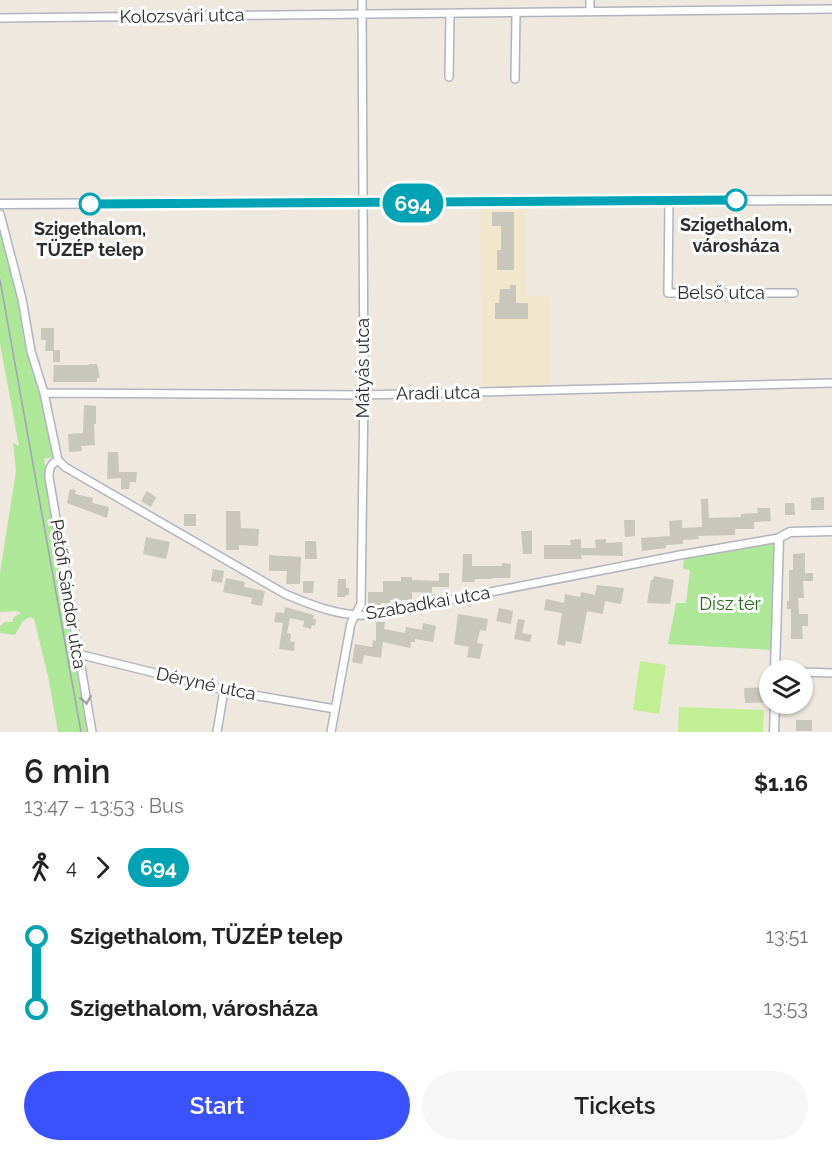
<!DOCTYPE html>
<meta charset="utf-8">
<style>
:root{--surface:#fff;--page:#f6f6f6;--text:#222;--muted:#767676;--accent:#3a51ff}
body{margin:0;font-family:Raleway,sans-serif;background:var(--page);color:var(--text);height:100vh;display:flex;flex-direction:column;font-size:22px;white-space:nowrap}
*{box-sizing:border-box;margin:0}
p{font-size:20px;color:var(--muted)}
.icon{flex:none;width:33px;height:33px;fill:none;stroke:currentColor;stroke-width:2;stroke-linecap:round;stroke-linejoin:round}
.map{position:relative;height:732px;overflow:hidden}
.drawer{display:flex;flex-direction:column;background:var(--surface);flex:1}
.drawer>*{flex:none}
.badge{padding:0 12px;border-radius:20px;font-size:21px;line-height:39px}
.tools{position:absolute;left:759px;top:660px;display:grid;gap:12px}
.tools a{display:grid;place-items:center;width:54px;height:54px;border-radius:50%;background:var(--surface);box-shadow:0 2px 4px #0004;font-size:30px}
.map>.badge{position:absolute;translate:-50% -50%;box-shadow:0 0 0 3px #fff}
.legs{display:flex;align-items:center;gap:9px;height:66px;padding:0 24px;font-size:20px}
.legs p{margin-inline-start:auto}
.overview{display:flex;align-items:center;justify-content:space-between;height:102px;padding:0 24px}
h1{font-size:33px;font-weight:600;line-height:45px}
.action{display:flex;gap:12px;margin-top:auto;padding:12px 24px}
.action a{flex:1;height:69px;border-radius:36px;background:var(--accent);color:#fff;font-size:24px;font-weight:600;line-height:69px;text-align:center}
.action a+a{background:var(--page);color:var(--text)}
ul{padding:0 24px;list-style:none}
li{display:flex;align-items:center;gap:21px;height:72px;font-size:22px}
li i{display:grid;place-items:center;width:9px;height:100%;margin:0 8px;background:currentColor}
li i::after{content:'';width:15px;height:15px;margin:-8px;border:4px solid;border-radius:50%;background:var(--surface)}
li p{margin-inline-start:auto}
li:first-child i{background:linear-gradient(#0000 50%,currentColor 0)}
li:last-child i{background:linear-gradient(currentColor 50%,#0000 0)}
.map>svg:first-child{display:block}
</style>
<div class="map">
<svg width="832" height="732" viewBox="0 0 832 732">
<rect width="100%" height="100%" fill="#eee8de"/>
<!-- education -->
<path fill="#f0e7cc" d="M480,210H525L526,296H549L550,386L482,387Z"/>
<!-- green -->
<path fill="#ade797" d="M0,228L42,393L54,457L44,459L72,648L88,732H58L48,676L34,619L30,617L23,621L15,635L0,633V626L5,622H12L14,617L21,613L17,611L0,612V573L16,471L13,443L19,446L0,344Z
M774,542L771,650L668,644L676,603H686L690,570L683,569L684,557Z"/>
<!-- pitch -->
<path fill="#c2ef93" d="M640,661L666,665L659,714L633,710Z
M679,707L764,710L763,732H678Z"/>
<!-- building -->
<path fill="#c9c6bc" d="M492,212H514V270H497V250H501V226H492Z
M510,285H516V303H528V319H495V303H499L500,289H510Z
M41,328H54V350H60V362H53V351H45L46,340H41Z
M89,364H97L100,378H97V382H53L54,365H89Z
M84,405L96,406V424H94L95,445L81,446L82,451L69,452L68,434L83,433Z
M108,452H118L119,472H137L136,482H130L129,489H121V478L107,479Z
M70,489L76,490L75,494L93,498L92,503L109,507L107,518L67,503Z
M147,491L156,497L151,507L141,501Z
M824,497V510H811V498Z
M701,499H708L709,518L741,517V514L758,513L757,508H770L771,521L754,522V529H735V535L698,536L699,539L683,540V544L666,545V548L642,551L641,538L670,536L669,521L682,520V528L702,527Z
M785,503H794L795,515H785Z
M226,511H240L241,528L259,529L258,546L239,545V550H226Z
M184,514H196V526H184Z
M624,520H635V536L625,537Z
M521,531H532V554H523Z
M146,537L170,542L166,559L143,554Z
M581,539V548H596L595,540L606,539V543L622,542L623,556L581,555L582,559H544V545H571L570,540Z
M305,541H316L317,559H305Z
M805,553V573H813V581H803L804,598H798L799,614H808V626H802L803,639H791V609H787V601H789V570H793V554Z
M463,554H472V566H502V563L511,564L510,578H492V579H475L474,582H462Z
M269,555L301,557L300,584H286L287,571H269Z
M213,569L224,571L222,583L211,581Z
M439,573H449V587H432V593L412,592V600H390V603H381V605H368V592H383V581H401V577H412V580L439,581Z
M654,576L674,580L670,604L647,603L651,580H653Z
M226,578L245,582L244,587L265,591L262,606L251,604L252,598L223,592Z
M338,579H346V588H349V595H346L345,597H337Z
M303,581H314L313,593H303Z
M597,585L624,588L621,604L605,601L603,614L587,611L581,644L566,641L565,646L557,644L562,613L544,610L546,599L564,603L565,594L580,597L581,592L595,595Z
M285,607L314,615L313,619H316L315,626L312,625L311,629L303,627L304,621L290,618L287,633L291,634L290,641L295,642L294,651L279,649L283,623L274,622L276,612L284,613Z
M499,608L513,611L511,624L496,621Z
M458,614L488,619L486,631L480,630L477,643L483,644L480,659L467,657L469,647L454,644Z
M518,619L525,620L522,633L532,635L530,642L514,639Z
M376,622H385L384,629L405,633L406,627L422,630L423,623L436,626L433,642L415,639V642H411L410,648L383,642L381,658L364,655L362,664L352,662L355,644L372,647L373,640L376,641Z
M768,687V702L745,703L744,688Z
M796,720H812V731H796Z"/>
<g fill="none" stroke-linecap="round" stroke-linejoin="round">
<!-- minor casing -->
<g stroke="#b2b3c0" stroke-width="10">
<path id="minor" d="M590,12V0
M0,18L832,9
M449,77L450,14
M515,79L516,13
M669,200L668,293H794
M0,214L22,299L31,351L44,393L58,460
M44,393L364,395L832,383
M58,460L65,467L285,594C311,605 341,617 369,615C379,615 388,612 398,610L680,555L779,538
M58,460C50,465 49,468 49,477L92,732
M78,654L224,690L335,709
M802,672L832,673
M217,732L224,690
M331,732L351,623L361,604L364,395L362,0"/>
</g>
<!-- tertiary casing -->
<g stroke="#b2b3c0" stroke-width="11">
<path id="tertiary" d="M0,204L832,200
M775,670L779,538L790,532L832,531
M774,732L775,704"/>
</g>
<!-- minor -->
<use href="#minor" stroke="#fff" stroke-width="7"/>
<!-- tertiary -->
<use href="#tertiary" stroke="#fff" stroke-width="8"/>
<!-- tram -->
<path stroke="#a0a2b7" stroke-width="1.5" d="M0,280L81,732"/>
</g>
<!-- one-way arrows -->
<defs><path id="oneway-chevron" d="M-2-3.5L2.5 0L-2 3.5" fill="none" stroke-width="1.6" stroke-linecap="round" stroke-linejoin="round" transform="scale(1.5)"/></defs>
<use stroke="#a0a0a0" href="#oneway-chevron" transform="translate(86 700) rotate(80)"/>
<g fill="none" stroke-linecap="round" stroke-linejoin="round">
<!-- line-1 casing -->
<g stroke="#fff" stroke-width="14">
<path id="line-1" d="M90,204L736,200"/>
</g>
<!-- line-1 -->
<use href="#line-1" stroke="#00a3b4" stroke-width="9"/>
</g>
<!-- markers -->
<g fill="#fff" stroke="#00a3b4" stroke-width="3">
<circle cx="736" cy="200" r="10"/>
<circle cx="90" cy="204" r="10"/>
</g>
<g text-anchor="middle" stroke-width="6" stroke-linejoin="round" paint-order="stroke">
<!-- street labels -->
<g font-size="18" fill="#2c2c2c" stroke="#fff">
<text transform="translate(182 16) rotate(-1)" y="6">Kolozsvári utca</text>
<text x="721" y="299">Belső utca</text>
<text transform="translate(363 368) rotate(-90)" y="6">Mátyás utca</text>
<text transform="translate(438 393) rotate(-1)" y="6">Aradi utca</text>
<text transform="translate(68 594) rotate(81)" y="6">Petőfi Sándor utca</text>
<text transform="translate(428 603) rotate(-10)" y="6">Szabadkai utca</text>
<text transform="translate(206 684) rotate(12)" y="6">Déryné utca</text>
</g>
<!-- stop labels -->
<g font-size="18" font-weight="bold" fill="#2c2c2c" stroke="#fff">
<text x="736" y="231">Szigethalom,<tspan x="736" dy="21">városháza</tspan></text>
<text x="90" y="235">Szigethalom,<tspan x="90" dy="21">TÜZÉP telep</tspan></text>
</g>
<!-- park labels -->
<g font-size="18" fill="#236e17" stroke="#fff">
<text x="730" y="610">Dísz tér</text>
</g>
</g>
</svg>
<div class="tools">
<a><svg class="icon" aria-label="layers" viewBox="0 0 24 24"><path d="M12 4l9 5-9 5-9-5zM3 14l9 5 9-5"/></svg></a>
</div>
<b class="badge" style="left:413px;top:203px;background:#00a3b4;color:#fff">694</b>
</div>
<section class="drawer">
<div class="overview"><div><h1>6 min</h1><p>13:47 – 13:53 · Bus</p></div><b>$1.16</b></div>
<div class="legs"><svg class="icon" aria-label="walk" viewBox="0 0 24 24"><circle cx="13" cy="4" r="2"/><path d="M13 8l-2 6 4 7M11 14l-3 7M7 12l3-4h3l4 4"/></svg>4<svg class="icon" aria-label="forward" viewBox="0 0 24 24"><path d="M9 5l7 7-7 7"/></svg><b class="badge" style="background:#00a3b4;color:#fff">694</b></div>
<ul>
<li><i style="color:#00a3b4"></i><b>Szigethalom, TÜZÉP telep</b><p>13:51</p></li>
<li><i style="color:#00a3b4"></i><b>Szigethalom, városháza</b><p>13:53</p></li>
</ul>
<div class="action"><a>Start</a><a>Tickets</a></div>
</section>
